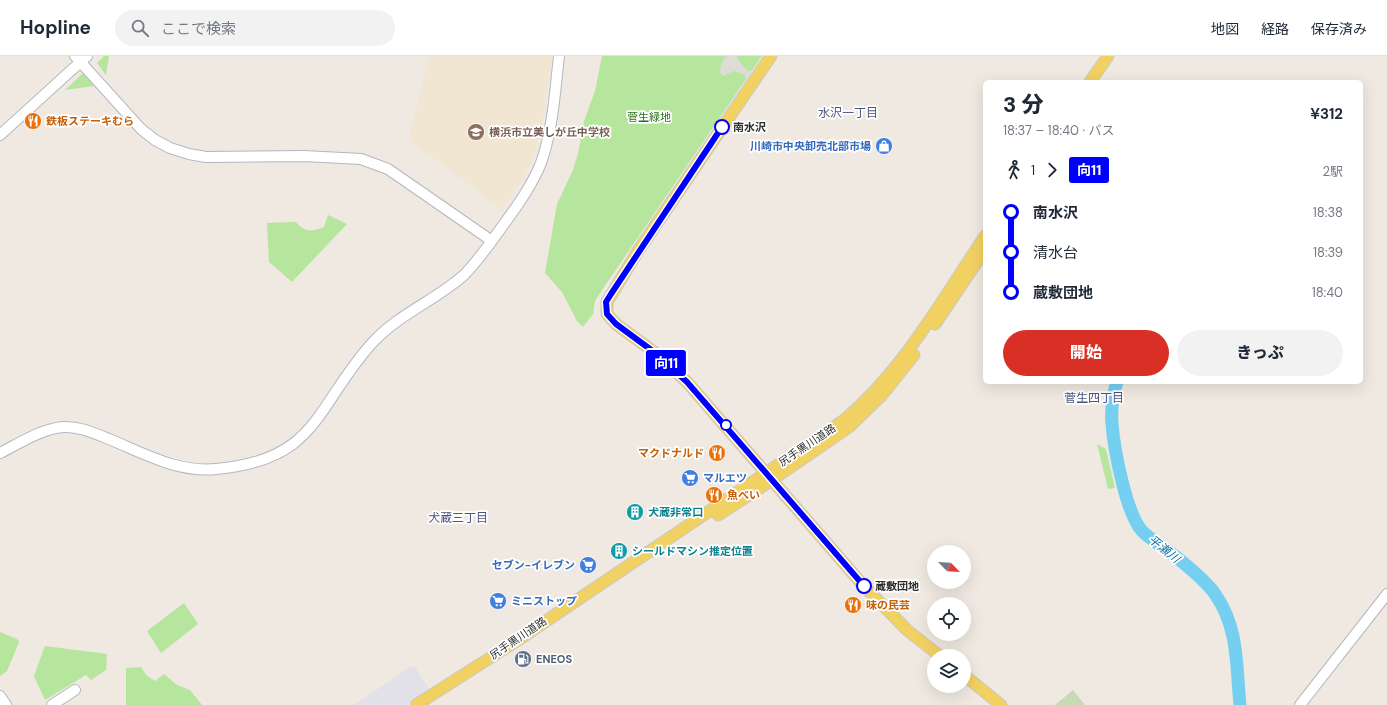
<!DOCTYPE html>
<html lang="ja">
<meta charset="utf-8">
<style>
:root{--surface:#fff;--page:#f2f2f3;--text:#1f2937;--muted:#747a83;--line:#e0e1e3;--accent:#d93025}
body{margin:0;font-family:"DM Sans","Noto Sans JP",sans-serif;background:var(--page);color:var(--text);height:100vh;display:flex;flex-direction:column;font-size:15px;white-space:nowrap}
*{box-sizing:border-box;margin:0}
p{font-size:13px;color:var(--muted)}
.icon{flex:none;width:22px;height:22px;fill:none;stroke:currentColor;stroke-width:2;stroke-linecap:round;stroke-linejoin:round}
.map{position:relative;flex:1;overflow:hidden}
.sheet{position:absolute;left:983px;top:24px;width:380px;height:304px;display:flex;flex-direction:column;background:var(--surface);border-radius:6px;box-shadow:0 4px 16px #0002}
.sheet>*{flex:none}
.badge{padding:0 8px;border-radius:3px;font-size:14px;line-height:26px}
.needle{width:26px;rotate:114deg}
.tools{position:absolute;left:927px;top:489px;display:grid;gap:8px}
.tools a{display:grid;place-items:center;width:44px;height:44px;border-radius:50%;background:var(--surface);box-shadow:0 4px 16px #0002;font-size:20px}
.map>.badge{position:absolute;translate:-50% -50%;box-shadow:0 0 0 2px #fff}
.legs{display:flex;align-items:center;gap:6px;height:44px;padding:0 20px;font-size:13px}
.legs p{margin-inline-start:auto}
.summary{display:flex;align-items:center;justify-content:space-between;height:68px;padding:0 20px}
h1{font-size:22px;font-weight:800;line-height:30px}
.cta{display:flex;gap:8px;margin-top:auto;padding:8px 20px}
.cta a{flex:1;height:46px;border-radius:24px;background:var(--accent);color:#fff;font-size:16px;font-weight:800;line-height:46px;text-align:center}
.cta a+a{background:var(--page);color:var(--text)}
ul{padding:0 20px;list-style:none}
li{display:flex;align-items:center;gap:14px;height:40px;font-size:15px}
li i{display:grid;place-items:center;width:6px;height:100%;margin:0 5px;background:currentColor}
li i::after{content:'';width:10px;height:10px;margin:-5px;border:3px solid;border-radius:50%;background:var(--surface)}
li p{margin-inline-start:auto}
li:first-child i{background:linear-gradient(#0000 50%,currentColor 0)}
li:last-child i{background:linear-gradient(currentColor 50%,#0000 0)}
header{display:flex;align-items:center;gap:24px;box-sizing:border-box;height:56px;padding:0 20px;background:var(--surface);border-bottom:1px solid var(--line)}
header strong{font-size:19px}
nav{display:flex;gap:22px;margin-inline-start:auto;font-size:14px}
.search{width:280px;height:36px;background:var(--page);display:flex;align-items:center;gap:10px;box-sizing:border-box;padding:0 14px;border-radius:22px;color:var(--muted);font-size:15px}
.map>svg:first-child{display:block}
</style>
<header>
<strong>Hopline</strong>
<div class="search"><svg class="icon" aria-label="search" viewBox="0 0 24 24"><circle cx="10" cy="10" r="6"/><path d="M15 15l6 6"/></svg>ここで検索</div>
<nav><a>地図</a><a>経路</a><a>保存済み</a></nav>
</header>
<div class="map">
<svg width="1387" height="649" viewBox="0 0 1387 649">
<rect width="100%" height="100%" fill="#efe9e1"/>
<!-- industrial -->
<path fill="#e3e1e8" d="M410,611H415L429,633L405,649H354Z"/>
<!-- education -->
<path fill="#f0e6d1" d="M430,0H552L541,74L534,100L523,123L502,153L414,87L410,78Z"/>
<!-- green -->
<path fill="#b6e59e" d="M104,0H109L106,19L97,7Z
M602,0H762L600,237L595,245L593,258L583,271L577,265L562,236L545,217L557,148L572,116L578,98L584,65L595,35Z
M83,17L94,30L65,34Z
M328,159L347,168L292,226L269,206L267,167L296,166C305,177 312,176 324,171Z
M1097,388L1106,393L1115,432L1108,433Z
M184,547L198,568L161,597L147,575Z
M0,576L17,583L19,586L7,615L0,620Z
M45,590L107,598L106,614L91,624L86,619L45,644L34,620Z
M141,611L147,620L155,625L164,618L177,629L190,634L202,649H126V612Z"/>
<!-- cemetery -->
<path fill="#c8d9b8" d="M1073,634L1085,649H1055Z"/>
<!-- plaza -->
<path fill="#dfdcd8" d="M726,0H737L739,5L748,15L753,14L746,24L745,19L734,15L723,20L720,16L721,8Z"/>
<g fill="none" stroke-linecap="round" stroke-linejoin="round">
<!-- river -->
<path stroke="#75cff0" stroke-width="13" d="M1117,326C1113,338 1111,355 1112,368C1114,393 1126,457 1142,475C1151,484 1161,489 1171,497C1183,506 1207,526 1215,538C1239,572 1236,610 1240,649"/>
<!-- secondary casing -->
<g stroke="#b4b7c1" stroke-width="12">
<path id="secondary" d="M75,0L141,73L155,84L170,92L189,98L206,101L304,100L361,103L388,113L492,185
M0,79L87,0
M0,397C20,387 41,373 63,371C79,370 94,377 109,383C143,397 178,417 216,413C319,404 315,350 373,286C399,258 436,244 464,219C477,206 488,190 499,175C514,154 531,132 541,107C553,73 555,35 559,0
M0,640L6,649
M52,649L75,634
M1300,649L1387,538"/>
</g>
<!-- primary casing -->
<g stroke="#c9c9c9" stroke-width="13">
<path id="primary" d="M771,0L638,195L607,246V258L616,268L654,296L687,326L862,528L907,574L940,600
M1090,26L1108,0
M935,268L985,194
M718,459L757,434L849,371L882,339L914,299
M964,619L1001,649
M416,649L518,584L843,365C903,315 942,244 985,180"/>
</g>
<!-- secondary -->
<use href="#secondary" stroke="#fff" stroke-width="10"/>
<!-- primary -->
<use href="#primary" stroke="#f2d163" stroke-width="11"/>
</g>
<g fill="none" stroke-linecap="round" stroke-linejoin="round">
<!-- line-1 casing -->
<g stroke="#fff" stroke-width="9">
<path id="line-1" d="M722,71L611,238L606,246L607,258L616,268L654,296L687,326L864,530"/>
</g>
<!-- line-1 -->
<use href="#line-1" stroke="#00f" stroke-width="6"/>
</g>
<!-- icons -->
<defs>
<g id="restaurant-disc" transform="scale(0.9)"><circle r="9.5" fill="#e8710a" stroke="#fff"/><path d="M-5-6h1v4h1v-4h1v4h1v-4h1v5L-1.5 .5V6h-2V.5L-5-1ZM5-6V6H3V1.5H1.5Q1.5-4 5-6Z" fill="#fff"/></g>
<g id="school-disc" transform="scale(0.9)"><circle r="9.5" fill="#8d6e63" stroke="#fff"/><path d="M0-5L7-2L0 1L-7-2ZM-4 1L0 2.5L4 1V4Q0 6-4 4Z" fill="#fff"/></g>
<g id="shop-disc" transform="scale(0.9)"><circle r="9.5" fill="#3f7fe0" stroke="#fff"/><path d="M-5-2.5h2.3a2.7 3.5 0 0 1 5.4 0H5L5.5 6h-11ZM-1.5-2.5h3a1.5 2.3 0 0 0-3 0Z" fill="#fff"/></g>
<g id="supermarket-disc" transform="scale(0.9)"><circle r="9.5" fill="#3f7fe0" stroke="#fff"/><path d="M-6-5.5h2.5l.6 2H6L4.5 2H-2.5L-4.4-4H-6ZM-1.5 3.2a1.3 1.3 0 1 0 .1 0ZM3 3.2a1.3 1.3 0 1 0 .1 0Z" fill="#fff"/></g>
<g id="building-disc" transform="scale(0.9)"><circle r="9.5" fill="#0f9aa8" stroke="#fff"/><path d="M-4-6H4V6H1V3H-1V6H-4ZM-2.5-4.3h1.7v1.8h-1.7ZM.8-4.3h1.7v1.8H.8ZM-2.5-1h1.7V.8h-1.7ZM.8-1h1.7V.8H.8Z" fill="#fff"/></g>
<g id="fuel-disc" transform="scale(0.9)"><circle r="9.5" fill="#5c6f8a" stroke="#fff"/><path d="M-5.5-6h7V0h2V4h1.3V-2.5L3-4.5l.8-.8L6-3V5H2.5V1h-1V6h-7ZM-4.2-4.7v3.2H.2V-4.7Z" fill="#fff"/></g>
</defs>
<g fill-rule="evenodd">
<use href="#restaurant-disc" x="33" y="65"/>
<use href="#school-disc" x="476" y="76"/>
<use href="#shop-disc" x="884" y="90"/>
<use href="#restaurant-disc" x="717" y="397"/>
<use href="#supermarket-disc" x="690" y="422"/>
<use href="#restaurant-disc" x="714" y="439"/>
<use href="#building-disc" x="635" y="456"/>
<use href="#building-disc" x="619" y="495"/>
<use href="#supermarket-disc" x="588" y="509"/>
<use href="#supermarket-disc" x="498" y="545"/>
<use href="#restaurant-disc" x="853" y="549"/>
<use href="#fuel-disc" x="523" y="603"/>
</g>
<!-- markers -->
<g fill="#fff" stroke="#00f" stroke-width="2">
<circle cx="722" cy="71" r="7"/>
<circle cx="726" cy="369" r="5"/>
<circle cx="864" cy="530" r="7"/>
</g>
<g text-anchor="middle" stroke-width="3.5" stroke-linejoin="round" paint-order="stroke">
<!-- park labels -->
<g font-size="11" fill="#2c6e1b" stroke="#fff">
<text x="649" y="65">菅生緑地</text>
</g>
<!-- food labels -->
<g font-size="11" font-weight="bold" fill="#c56008" stroke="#fff" text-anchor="start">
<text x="46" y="69">鉄板ステーキむら</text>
<text x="704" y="401" text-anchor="end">マクドナルド</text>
<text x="727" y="443">魚べい</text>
<text x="866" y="553">味の民芸</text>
</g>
<!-- stop labels -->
<g font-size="11" font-weight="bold" fill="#2e2e2e" stroke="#fff" text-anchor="start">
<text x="733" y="75">南水沢</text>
<text x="875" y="534">蔵敷団地</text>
</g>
<!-- education labels -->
<g font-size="11" font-weight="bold" fill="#785e54" stroke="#fff" text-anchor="start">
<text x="489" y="80">横浜市立美しが丘中学校</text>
</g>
<!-- shop labels -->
<g font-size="11" font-weight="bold" fill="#366cbe" stroke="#fff" text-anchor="end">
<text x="871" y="94">川崎市中央卸売北部市場</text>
<text x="703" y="426" text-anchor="start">マルエツ</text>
<text x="575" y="513">セブン-イレブン</text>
<text x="511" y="549" text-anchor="start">ミニストップ</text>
</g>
<!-- street labels -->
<g font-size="11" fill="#2e2e2e" stroke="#fff">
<text transform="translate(807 389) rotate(-34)" y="4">尻手黒川道路</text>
<text transform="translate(518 582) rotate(-34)" y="4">尻手黒川道路</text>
</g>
<!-- culture labels -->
<g font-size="11" font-weight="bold" fill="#0d838f" stroke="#fff" text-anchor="start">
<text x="648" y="460">犬蔵非常口</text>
<text x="632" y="499">シールドマシン推定位置</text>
</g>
<!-- service labels -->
<g font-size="11" font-weight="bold" fill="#4e5e75" stroke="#fff" text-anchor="start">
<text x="536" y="607">ENEOS</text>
</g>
<!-- neighbourhood labels -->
<g font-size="12" fill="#4d5680" stroke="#fff">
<text x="848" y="61">水沢一丁目</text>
<text x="1094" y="346">菅生四丁目</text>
<text x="458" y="466">犬蔵三丁目</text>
</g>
<!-- water labels -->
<g font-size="12" font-style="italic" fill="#0d6fa3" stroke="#fff">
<text transform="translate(1164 493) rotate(39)" y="4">平瀬川</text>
</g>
</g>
</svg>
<div class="tools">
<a><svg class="needle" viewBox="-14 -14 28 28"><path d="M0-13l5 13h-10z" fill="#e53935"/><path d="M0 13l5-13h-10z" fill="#747a83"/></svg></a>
<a><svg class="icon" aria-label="locate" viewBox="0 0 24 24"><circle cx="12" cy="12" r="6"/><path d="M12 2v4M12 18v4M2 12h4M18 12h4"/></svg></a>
<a><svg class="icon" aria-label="layers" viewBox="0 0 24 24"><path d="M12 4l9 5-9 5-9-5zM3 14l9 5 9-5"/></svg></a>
</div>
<b class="badge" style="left:666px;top:307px;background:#00f;color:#fff">向11</b>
<section class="sheet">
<div class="summary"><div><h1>3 分</h1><p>18:37 – 18:40 · バス</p></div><b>¥312</b></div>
<div class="legs"><svg class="icon" aria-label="walk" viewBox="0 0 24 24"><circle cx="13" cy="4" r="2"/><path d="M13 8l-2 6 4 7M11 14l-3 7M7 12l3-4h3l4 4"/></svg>1<svg class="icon" aria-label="forward" viewBox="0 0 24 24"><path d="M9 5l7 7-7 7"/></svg><b class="badge" style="background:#00f;color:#fff">向11</b><p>2駅</p></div>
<ul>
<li><i style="color:#00f"></i><b>南水沢</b><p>18:38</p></li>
<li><i style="color:#00f"></i><span>清水台</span><p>18:39</p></li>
<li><i style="color:#00f"></i><b>蔵敷団地</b><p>18:40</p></li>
</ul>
<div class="cta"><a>開始</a><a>きっぷ</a></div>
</section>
</div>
